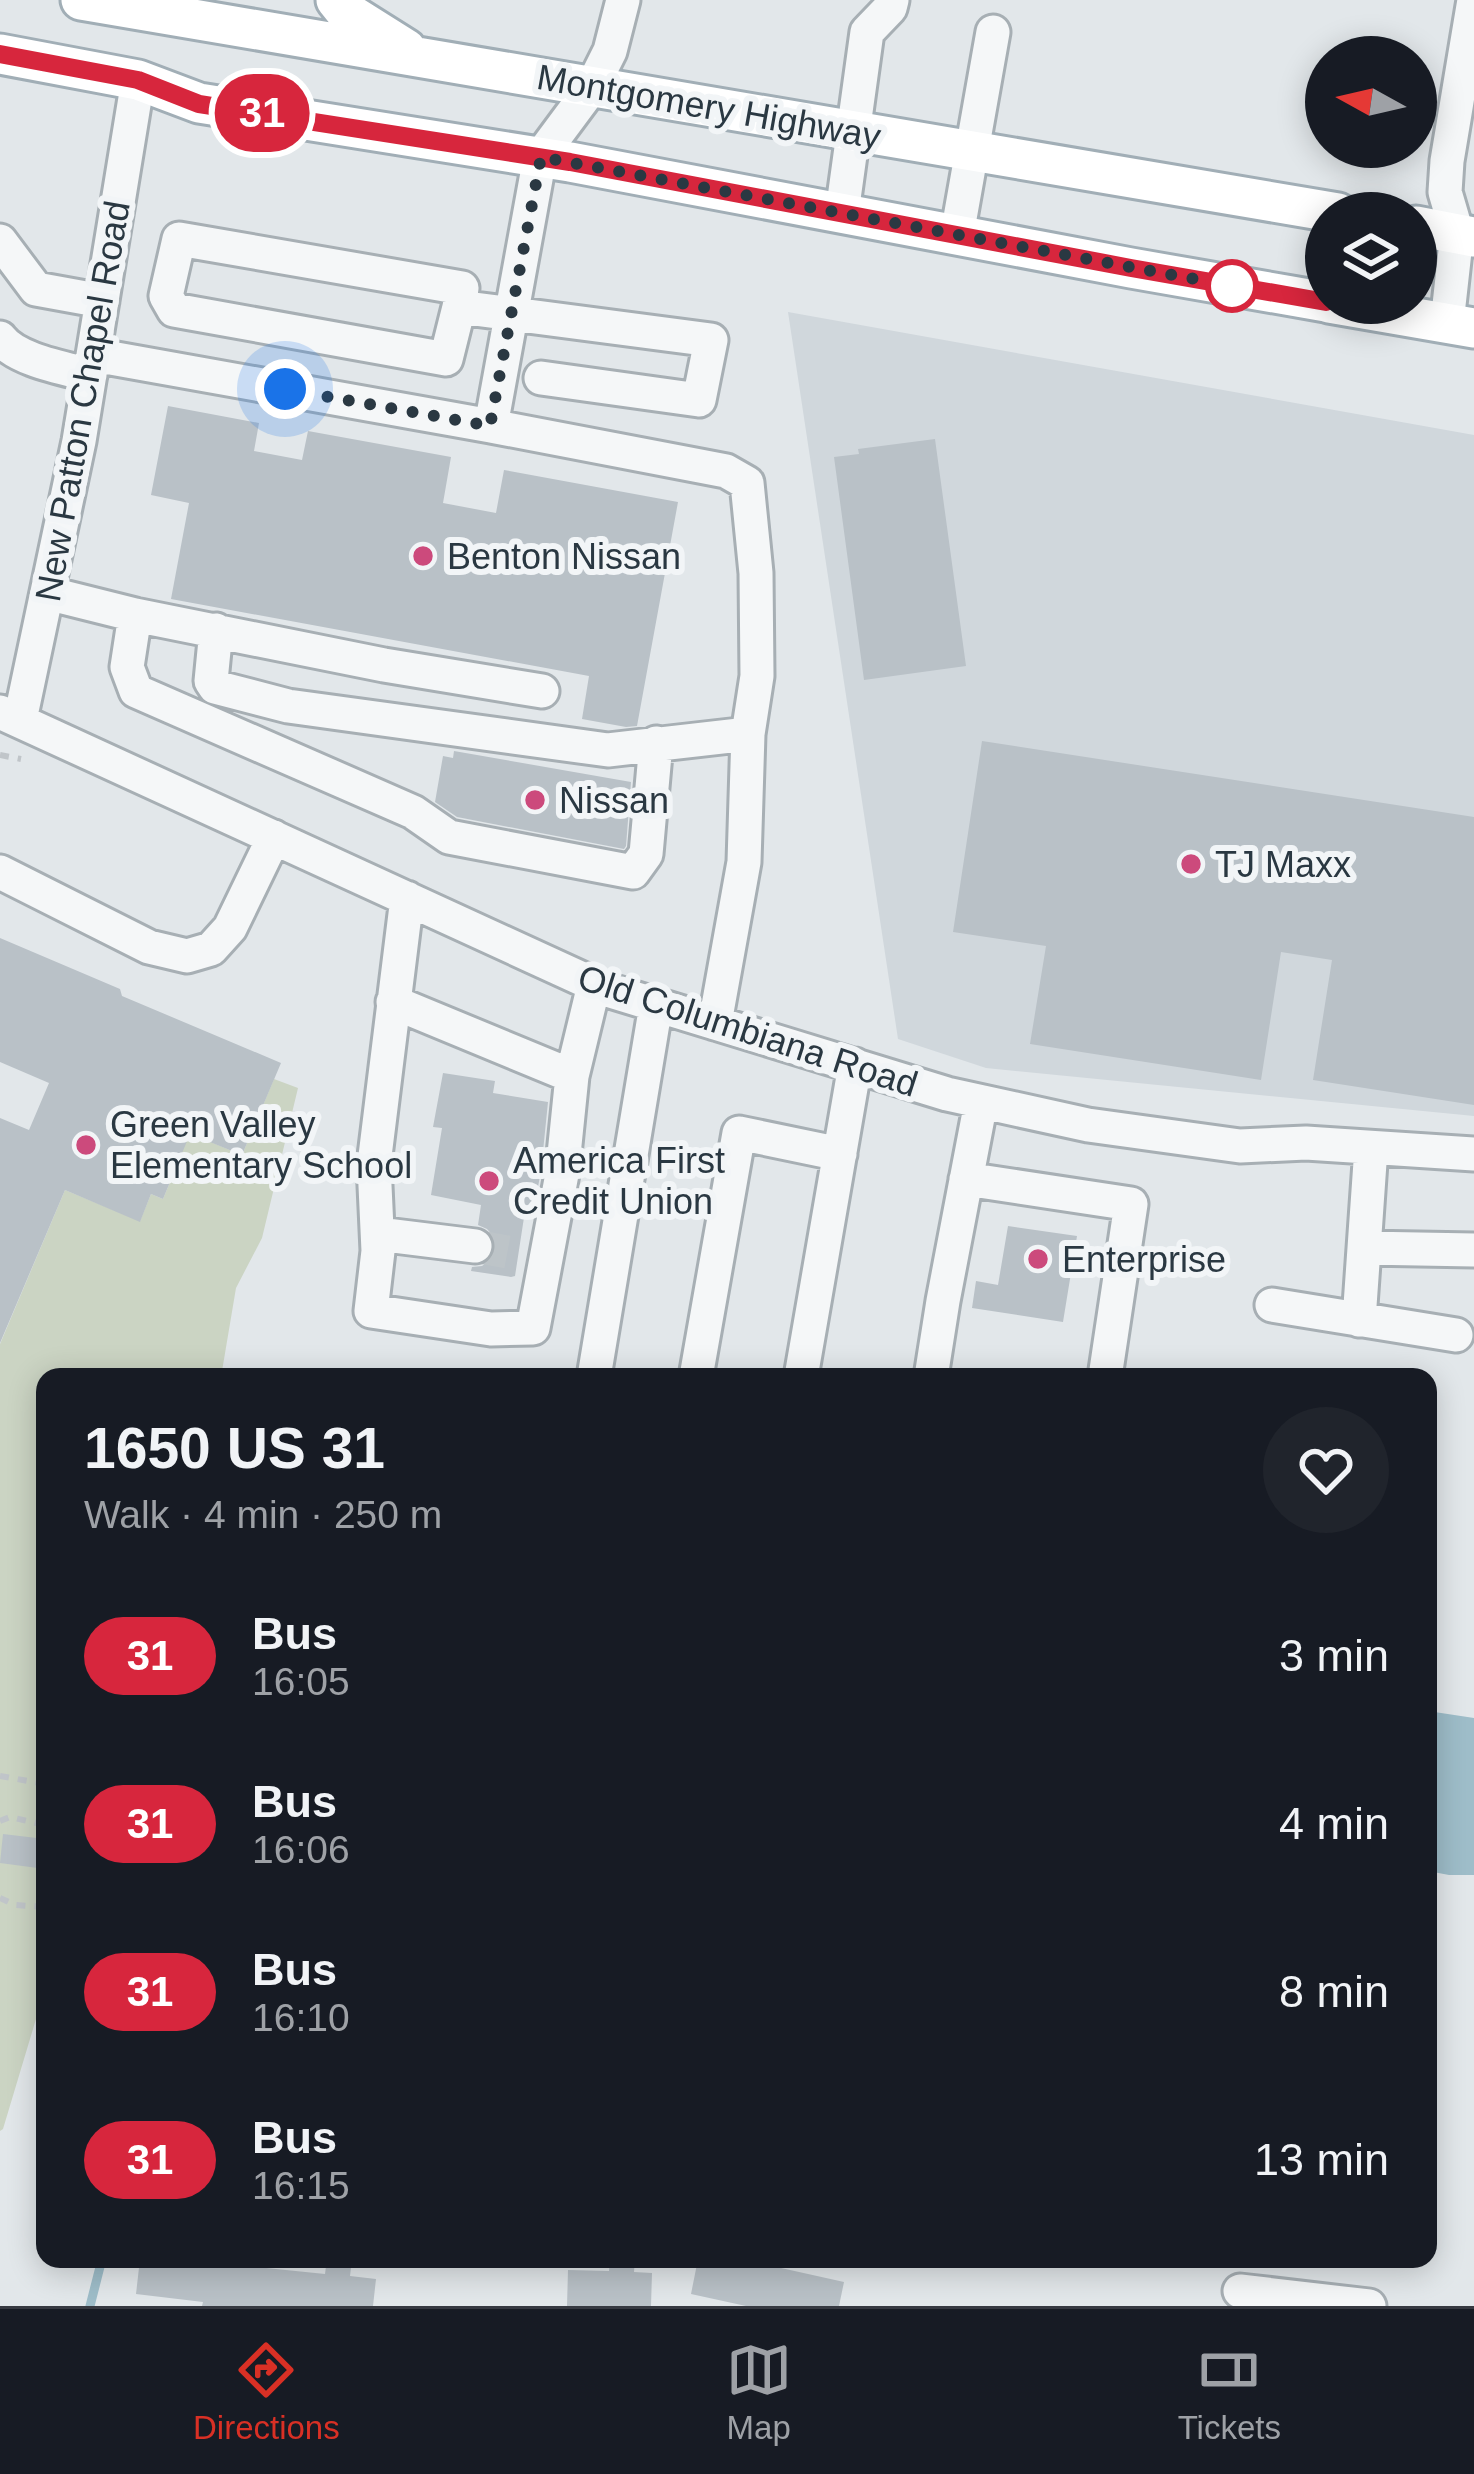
<!DOCTYPE html>
<meta charset="utf-8">
<style>
:root{--surface:#171b24;--page:#20242c;--text:#f1f3f6;--muted:#9ea1a6;--line:#363941;--accent:#d93025}
body{margin:0;font-family:Arial,sans-serif;background:var(--page);color:var(--text);height:100vh;display:flex;flex-direction:column;font-size:45px;white-space:nowrap}
*{box-sizing:border-box;margin:0}
p{font-size:39px;color:var(--muted)}
.icon{flex:none;width:66px;height:66px;fill:none;stroke:currentColor;stroke-width:2;stroke-linecap:round;stroke-linejoin:round}
.map{position:relative;flex:1;overflow:hidden}
.drawer{position:absolute;left:36px;top:1368px;width:1401px;height:900px;display:flex;flex-direction:column;background:var(--surface);border-radius:24px;box-shadow:0 6px 30px #0003}
.drawer>*{flex:none}
.badge{padding:0 24px;border-radius:39px;font-size:42px;line-height:78px}
.needle{width:78px;rotate:278deg}
.fabs{position:absolute;left:1305px;top:36px;display:grid;gap:24px}
.fabs a{display:grid;place-items:center;width:132px;height:132px;border-radius:50%;background:var(--surface);box-shadow:0 6px 30px #0003;font-size:60px}
.you{position:absolute;width:60px;height:60px;margin:-30px;border:9px solid #fff;border-radius:50%;background:#1a73e8;box-shadow:0 0 0 18px #1a73e833}
.map>.badge{position:absolute;translate:-50% -50%;box-shadow:0 0 0 6px #fff}
.round{display:grid;place-items:center;flex:none;width:126px;height:126px;border-radius:63px;background:var(--page)}
.summary{display:flex;align-items:center;justify-content:space-between;height:204px;padding:0 48px}
h1{font-size:57px;font-weight:700;line-height:90px}
ul{padding:0;list-style:none}
li{display:flex;align-items:center;gap:36px;height:168px;padding:0 48px}
li div{flex:1}
li b{display:block;font-size:45px}
li em{font-style:normal}
li .badge{min-width:132px;font-weight:700;text-align:center}
.dock{display:flex;justify-content:space-around;align-items:center;height:168px;border-top:3px solid var(--line);background:var(--surface);font-size:33px;color:var(--muted)}
.dock a{display:grid;justify-items:center;gap:6px}
.dock .current{color:var(--accent)}
.map>svg:first-child{display:block}
</style>
<div class="map">
<svg width="1474" height="2306" viewBox="0 0 1474 2306">
<rect width="100%" height="100%" fill="#e2e7ea"/>
<!-- built -->
<path fill="#d0d7dc" d="M788,312L1474,435V1116L986,1068L898,1039Z"/>
<!-- green -->
<path fill="#cbd4c3" d="M274,1079L298,1088L262,1238L236,1288L221,1377H45V1989L3,2129L0,2131V1344L65,1190L140,1221L151,1194L163,1199L180,1158L179,1129L242,1155Z"/>
<!-- water -->
<path fill="#9ebdc9" d="M1428,1711L1474,1718V1875H1449L1428,1871Z"/>
<g fill="none" stroke-linecap="round" stroke-linejoin="round">
<!-- stream -->
<path stroke="#9ebdc9" stroke-width="9" d="M90,2306L102,2259"/>
</g>
<!-- building -->
<path fill="#b9c1c7" d="M168,406L259,423L254,451L302,460L308,431L451,457L443,503L496,513L504,470L678,502L637,726L626,727L582,719L589,676L171,599L189,503L151,495Z
M935,439L966,666L864,680L834,457L859,454L858,449Z
M982,741L1474,817V1105L1313,1080L1332,960L1281,952L1261,1080L1030,1044L1046,946L953,932Z
M454,751L631,782L626,846L624,849L457,817L435,802L443,756L453,758Z
M0,938L120,989L122,996L281,1063L242,1155L190,1134L163,1199L151,1194L140,1222L65,1190L0,1343V1118L29,1130L49,1083L0,1062Z
M443,1073L495,1081L493,1093L548,1102L541,1171L533,1213L525,1211L515,1276L511,1277L471,1271L472,1267L482,1266L491,1259L496,1250L494,1237L487,1229L478,1225L481,1205L431,1195L442,1128L433,1127Z
M1008,1226L1077,1236L1063,1322L972,1308L976,1281L998,1285Z
M3,1834L45,1839V1869L0,1863Z
M140,2259H208V2262L325,2274L327,2259H352L350,2276L376,2279L373,2306H202L203,2302L136,2294Z
M610,2259H635L634,2272L652,2273L651,2306H567L568,2270L609,2271Z
M698,2259H740L844,2282L839,2306H746L691,2294Z"/>
<g fill="none" stroke-linecap="round" stroke-linejoin="round">
<!-- minor-tunnel -->
<path stroke="#bdc4c8" stroke-width="33" stroke-dasharray="33 16" stroke-linecap="butt" d="M475,1246L518,1254"/>
<!-- minor casing -->
<g stroke="#a7afb4" stroke-width="39">
<path id="minor" d="M842,213L867,32L890,8L892,0
M957,235L993,32
M0,241L36,289L102,301
M459,307L446,359L174,310L166,296L179,239L462,288L459,307L711,340L699,400L541,378
M1447,323L1457,233L1445,192L1447,161L1474,0
M0,338C16,360 64,368 90,375
M94,355L491,426L540,157L592,87L610,51L623,0
M491,426L726,471L747,483L756,573L757,676L748,734L744,862L715,1023
M47,593L135,615L127,667L136,691L413,812L449,837L633,872L646,854L656,743
M135,615L384,665L542,691
M216,630L211,681L215,687L288,706L608,750L748,734
M0,712L604,989L947,1094L1088,1125L1240,1146L1306,1143L1474,1154
M20,720L79,441L138,80
M0,872L149,947L187,956L211,949L230,928L274,837
M407,898L374,1164L378,1251L371,1311L491,1329L533,1328L562,1174L572,1076L594,985
M393,1002L572,1076
M966,1179L1131,1204L1105,1377
M378,1234L475,1246
M1364,1248L1474,1250
M1272,1305L1456,1335
M1359,1320L1371,1148
M594,1377L656,1005
M696,1377L739,1133L840,1154
M801,1377L855,1065
M931,1377L943,1301L981,1102
M1240,2291L1369,2306"/>
</g>
<!-- major casing -->
<g stroke="#a1aeb6" stroke-width="45">
<path id="major" d="M81,0L1338,213
M336,0L344,10L406,49
M0,54L138,80L199,103L570,162L1131,268L1326,302
M1416,226L1474,237
M1329,303L1474,328"/>
</g>
<!-- path -->
<path stroke="#c0c5c9" stroke-width="6" stroke-dasharray="9 9" stroke-linecap="butt" d="M0,755L21,759
M0,1776L45,1784
M0,1821L10,1817L45,1825
M38,1823L45,1799
M0,1898L15,1905L45,1907"/>
<!-- minor -->
<use href="#minor" stroke="#f5f7f8" stroke-width="33"/>
<!-- major -->
<use href="#major" stroke="#fff" stroke-width="39"/>
</g>
<g fill="none" stroke-linecap="round" stroke-linejoin="round">
<!-- line casing -->
<g stroke="#fff" stroke-width="27">
<path id="line" d="M0,54L138,80L199,104L570,162L1131,268L1326,302"/>
</g>
<!-- line -->
<use href="#line" stroke="#d7263d" stroke-width="18"/>
<!-- walk -->
<path stroke="#2a3842" stroke-width="12" stroke-dasharray="0 21.6" d="M285,389L490,426L541,157L1232,286"/>
</g>
<!-- markers -->
<circle fill="#fff" stroke="#d7263d" stroke-width="6" cx="1232" cy="286" r="24"/>
<g fill="#cc4a7c" stroke="#f2f5f7" stroke-width="4.5">
<circle cx="423" cy="556" r="12"/>
<circle cx="535" cy="800" r="12"/>
<circle cx="1191" cy="864" r="12"/>
<circle cx="86" cy="1145" r="12"/>
<circle cx="489" cy="1181" r="12"/>
<circle cx="1038" cy="1259" r="12"/>
</g>
<g text-anchor="middle" stroke-width="12" stroke-linejoin="round" paint-order="stroke">
<!-- street labels -->
<g font-size="36" fill="#2a3842" stroke="#f2f5f7">
<text transform="translate(709 106) rotate(10)" y="13">Montgomery Highway</text>
<text transform="translate(82 401) rotate(-80)" y="13">New Patton Chapel Road</text>
<text transform="translate(748 1030) rotate(18)" y="13">Old Columbiana Road</text>
</g>
<!-- poi labels -->
<g font-size="36" fill="#2a3842" stroke="#f2f5f7" text-anchor="start">
<text x="447" y="569">Benton Nissan</text>
<text x="559" y="813">Nissan</text>
<text x="1215" y="877">TJ Maxx</text>
<text x="110" y="1137">Green Valley<tspan x="110" dy="41">Elementary School</tspan></text>
<text x="513" y="1173">America First<tspan x="513" dy="41">Credit Union</tspan></text>
<text x="1062" y="1272">Enterprise</text>
</g>
</g>
</svg>
<div class="fabs">
<a><svg class="needle" viewBox="-14 -14 28 28"><path d="M0-13l5 13h-10z" fill="#e53935"/><path d="M0 13l5-13h-10z" fill="#9ea1a6"/></svg></a>
<a><svg class="icon" aria-label="layers" viewBox="0 0 24 24"><path d="M12 4l9 5-9 5-9-5zM3 14l9 5 9-5"/></svg></a>
</div>
<div class="you" style="left:285px;top:389px"></div>
<b class="badge" style="left:262px;top:113px;background:#d7263d;color:#fff">31</b>
<section class="drawer">
<div class="summary"><div><h1>1650 US 31</h1><p>Walk · 4 min · 250 m</p></div><a class="round"><svg class="icon" aria-label="heart" viewBox="0 0 24 24"><path d="M12 20l-8-8c-3-5 5-10 8-4 3-6 11-1 8 4z"/></svg></a></div>
<ul>
<li><span class="badge" style="background:#d7263d;color:#fff">31</span><div><b>Bus</b><p>16:05</p></div><em>3 min</em></li>
<li><span class="badge" style="background:#d7263d;color:#fff">31</span><div><b>Bus</b><p>16:06</p></div><em>4 min</em></li>
<li><span class="badge" style="background:#d7263d;color:#fff">31</span><div><b>Bus</b><p>16:10</p></div><em>8 min</em></li>
<li><span class="badge" style="background:#d7263d;color:#fff">31</span><div><b>Bus</b><p>16:15</p></div><em>13 min</em></li>
</ul>
</section>
</div>
<nav class="dock">
<a class="current"><svg class="icon" aria-label="directions" viewBox="0 0 24 24"><path d="M12 3l9 9-9 9-9-9zM9 14v-3h6M13 9l2 2-2 2"/></svg>Directions</a>
<a><svg class="icon" aria-label="map" viewBox="0 0 24 24"><path d="M3 6l6-2 6 2 6-2v14l-6 2-6-2-6 2zM9 4v14M15 6v14"/></svg>Map</a>
<a><svg class="icon" aria-label="tickets" viewBox="0 0 24 24"><path d="M3 7h18v10H3zM15 7v10"/></svg>Tickets</a>
</nav>
